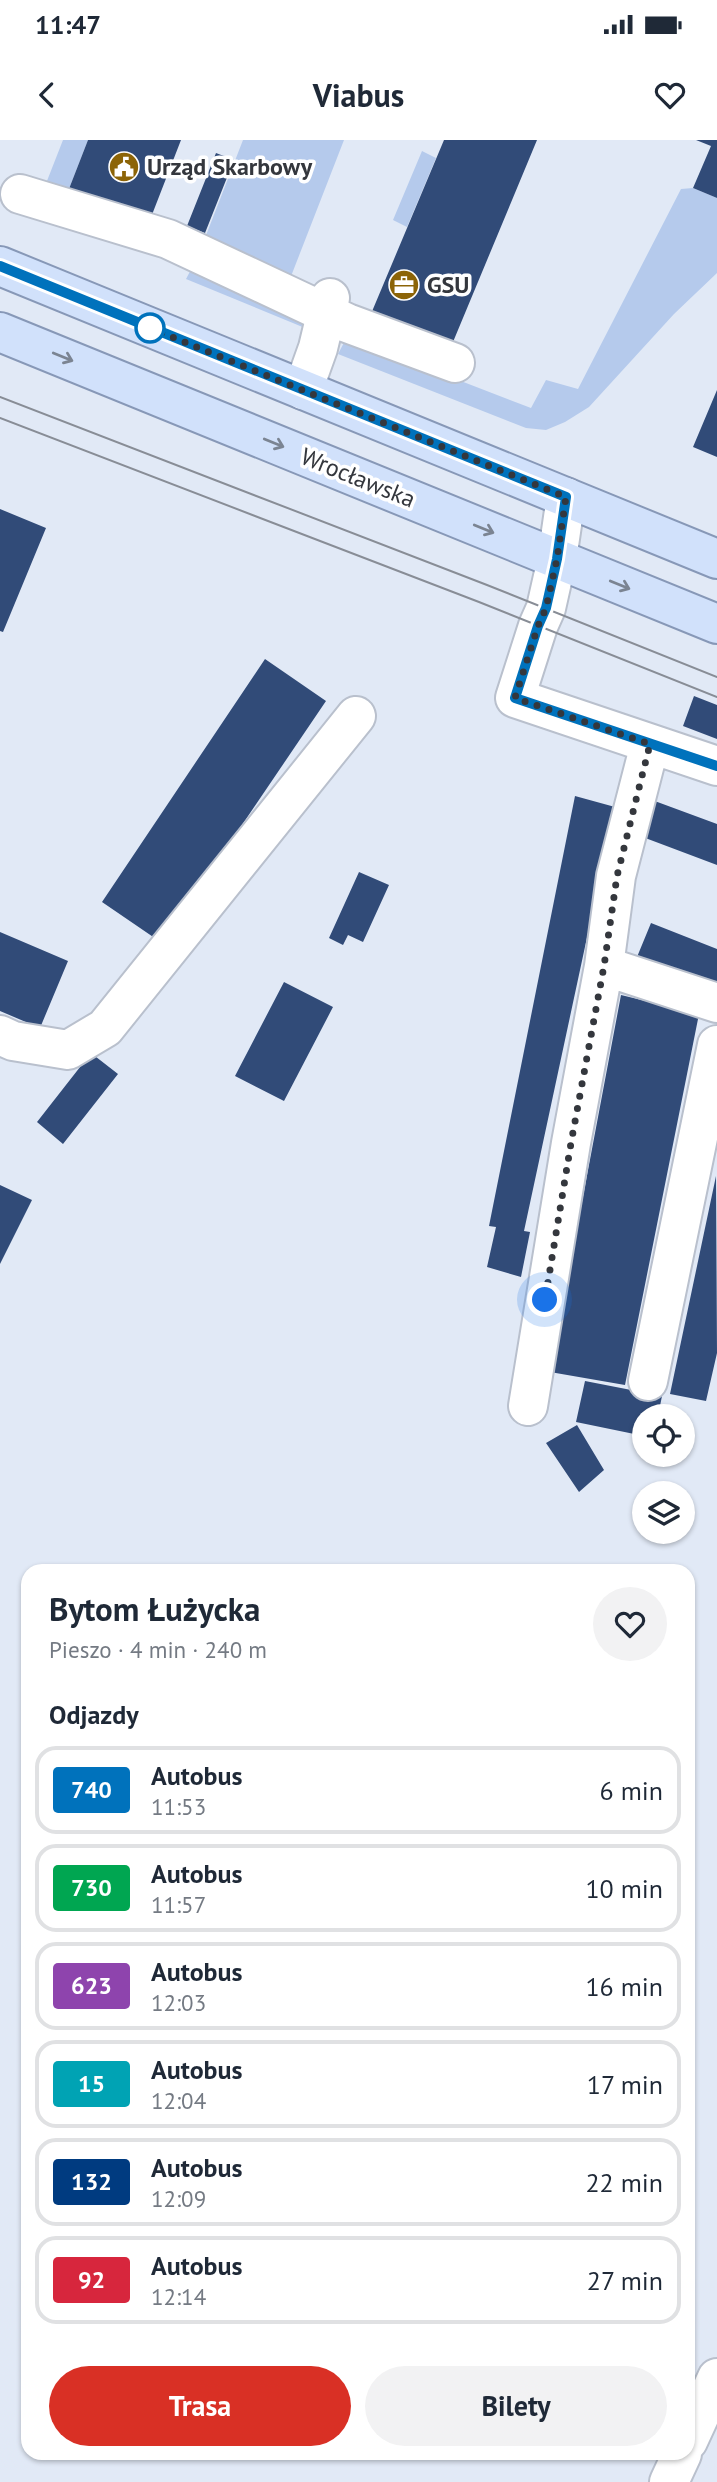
<!DOCTYPE html>
<html lang="pl">
<meta charset="utf-8">
<style>
:root{--surface:#fff;--page:#f2f2f3;--text:#1f2937;--muted:#747a83;--line:#e0e1e3;--accent:#d93025}
body{margin:0;font-family:"PT Sans",sans-serif;background:var(--page);color:var(--text);height:100vh;display:flex;flex-direction:column;font-size:26px;white-space:nowrap}
*{box-sizing:border-box;margin:0}
p{font-size:23px;color:var(--muted)}
.icon{flex:none;width:38px;height:38px;fill:none;stroke:currentColor;stroke-width:2;stroke-linecap:round;stroke-linejoin:round}
.map{position:relative;flex:1;overflow:hidden}
.side{position:absolute;left:21px;top:1424px;width:674px;height:896px;display:flex;flex-direction:column;background:var(--surface);border-radius:21px;box-shadow:0 2px 5px #0004}
.side>*{flex:none}
.badge{padding:0 14px;border-radius:5px;font-size:24px;line-height:46px}
.tools{position:absolute;left:632px;top:1264px;display:grid;gap:14px}
.tools a{display:grid;place-items:center;width:63px;height:63px;border-radius:50%;background:var(--surface);box-shadow:0 2px 5px #0004;font-size:35px}
.you{position:absolute;width:35px;height:35px;margin:-18px;border:5px solid #fff;border-radius:50%;background:#1a73e8;box-shadow:0 0 0 10px #1a73e833}
.map>.badge{position:absolute;translate:-50% -50%;box-shadow:0 0 0 4px #fff}
h2{padding:0 28px;font-size:26px;line-height:63px}
.round{display:grid;place-items:center;flex:none;width:74px;height:74px;border-radius:37px;background:var(--page)}
.summary{display:flex;align-items:center;justify-content:space-between;height:119px;padding:0 28px}
h1{font-size:33px;font-weight:700;line-height:52px}
.cta{display:flex;gap:14px;margin-top:auto;padding:14px 28px}
.cta a{flex:1;height:80px;border-radius:42px;background:var(--accent);color:#fff;font-size:28px;font-weight:700;line-height:80px;text-align:center}
.cta a+a{background:var(--page);color:var(--text)}
ul{padding:0;list-style:none}
li{display:flex;align-items:center;gap:21px;height:88px;margin:0 14px 10px;padding:0 14px;border:4px solid var(--line);border-radius:21px}
li div{flex:1}
li b{display:block;font-size:26px}
li em{font-style:normal}
li .badge{min-width:77px;font-weight:700;text-align:center}
.status{display:flex;justify-content:space-between;align-items:center;height:49px;padding:0 35px;background:var(--surface);direction:ltr}
.status svg{height:19px;fill:currentColor}
header{display:flex;justify-content:space-between;align-items:center;height:91px;padding:0 28px;background:var(--surface);font-size:32px;font-weight:700}
.map>svg:first-child{display:block}
</style>
<div class="status"><b>11:47</b><svg viewBox="0 0 49 12"><path d="M0 12V9h3v3zM5 12V6h3v6zM10 12V3h3v9zM15 12V0h3v12zM26 1h20v11H26zM47 4h2v5h-2z"/></svg></div>
<header><svg class="icon" aria-label="back" viewBox="0 0 24 24"><path d="M15 5l-7 7 7 7"/></svg>Viabus<svg class="icon" aria-label="heart" viewBox="0 0 24 24"><path d="M12 20l-8-8c-3-5 5-10 8-4 3-6 11-1 8 4z"/></svg></header>
<div class="map">
<svg width="717" height="2342" viewBox="0 0 717 2342">
<rect width="100%" height="100%" fill="#e1e9f6"/>
<!-- green -->
<path fill="#b5caec" d="M63,0H88L67,54L45,46Z
M243,0H344L288,144L203,103Z
M422,11L436,18L407,87L393,80Z
M693,48L717,58V133L674,174L589,267L565,282L546,290L526,288L338,214L347,197L531,268L546,240L578,249L681,49Z
M194,124L305,180V188L186,139Z"/>
<!-- building -->
<path fill="#314b78" d="M88,0H181L148,85L67,54Z
M444,0H537L448,214L368,181Z
M696,0H717V58L693,48L711,6Z
M216,13L234,20L205,93L187,86Z
M717,250V317L693,307Z
M0,369L46,388L3,492L0,491Z
M265,519L326,561L162,803L102,762Z
M694,556L717,565V599L683,586Z
M575,656L615,667L524,1091L530,1092L521,1137L487,1127L496,1087L489,1086Z
M652,660L717,684V725L640,696Z
M359,732L389,745L363,802L348,795L343,805L329,798Z
M651,783L717,809V848L637,817Z
M0,792L68,821L40,888L0,871Z
M284,842L333,867L284,961L235,936Z
M621,855L699,874L625,1245L550,1232Z
M91,913L118,934L63,1004L37,982Z
M716,1036L717,1213L706,1261L670,1254Z
M0,1045L32,1060L0,1124Z
M585,1241L662,1256L658,1276H644V1296L576,1282Z
M577,1285L604,1330L579,1352L546,1303Z"/>
<g fill="none" stroke-linecap="round" stroke-linejoin="round">
<!-- minor casing -->
<g stroke="#b9c0cd" stroke-width="42">
<path id="minor" d="M20,54L168,99L347,183L455,223
M303,250L318,208L330,158
M566,357L557,419L546,468L538,486L515,558L717,626
M604,826L717,863
M0,895L13,901L68,910L105,888L356,576
M648,1241L717,905
M528,1266L571,1003L604,826L616,736L650,604
M688,2301L717,2238
M669,2342L682,2314"/>
</g>
<!-- major casing -->
<g stroke="#8798b7" stroke-width="42">
<path id="major" d="M0,126L717,419
M0,192L717,484"/>
</g>
<!-- minor -->
<use href="#minor" stroke="#fff" stroke-width="38"/>
<!-- major -->
<use href="#major" stroke="#d1e1fb" stroke-width="38"/>
<!-- tram -->
<path stroke="#888d96" stroke-width="2" d="M0,257L487,445L717,537
M0,278L479,462L717,557"/>
</g>
<!-- one-way arrows -->
<defs><path id="oneway-shaft" d="M-6 0H5M1.5-3L5.5 0L1.5 3" fill="none" stroke-width="1.6" stroke-linecap="round" stroke-linejoin="round" transform="scale(1.75)"/></defs>
<g stroke="#7b8492">
<use href="#oneway-shaft" transform="translate(63 217) rotate(22)"/>
<use href="#oneway-shaft" transform="translate(274 303) rotate(22)"/>
<use href="#oneway-shaft" transform="translate(484 389) rotate(22)"/>
<use href="#oneway-shaft" transform="translate(620 445) rotate(22)"/>
</g>
<g fill="none" stroke-linecap="round" stroke-linejoin="round">
<!-- line casing -->
<g stroke="#fff" stroke-width="16">
<path id="line" d="M0,126L566,357L557,419L546,468L538,486L515,558L717,626"/>
</g>
<!-- line -->
<use href="#line" stroke="#0072bc" stroke-width="10"/>
<!-- walk -->
<path stroke="#34373d" stroke-width="7" stroke-dasharray="0 12.6" d="M150,188L566,357L557,419L546,468L538,486L515,558L650,604L617,736L604,826L571,1003L545,1160"/>
</g>
<!-- icons -->
<defs>
<g id="civic-disc" transform="scale(1.575)"><circle r="9.5" fill="#8c6407" stroke="#fff"/><path d="M-.6-6.5H3V-4.5H.6V-3L4-1V1h2V6H-6V1h2V-1L-.6-3ZM-1.2 2.5V6h2.4V2.5Z" fill="#fff"/></g>
<g id="office-disc" transform="scale(1.575)"><circle r="9.5" fill="#8c6407" stroke="#fff"/><path d="M-6-3h4V-5.5h4V-3h4V5H-6ZM-1-4.5V-3h2v-1.5ZM-6 0V1H6V0Z" fill="#fff"/></g>
</defs>
<g fill-rule="evenodd">
<use href="#civic-disc" x="124" y="27"/>
<use href="#office-disc" x="404" y="145"/>
</g>
<!-- markers -->
<circle fill="#fff" stroke="#0072bc" stroke-width="3.5" cx="150" cy="188" r="14"/>
<g text-anchor="middle" stroke-width="7" stroke-linejoin="round" paint-order="stroke">
<!-- poi labels -->
<g font-size="24" font-weight="bold" fill="#34373d" stroke="#fff" text-anchor="start">
<text x="147" y="35">Urząd Skarbowy</text>
<text x="427" y="153">GSU</text>
</g>
<!-- street labels -->
<g font-size="24" fill="#34373d" stroke="#fff">
<text transform="translate(358 338) rotate(22)" y="8">Wrocławska</text>
</g>
</g>
</svg>
<div class="tools">
<a><svg class="icon" aria-label="locate" viewBox="0 0 24 24"><circle cx="12" cy="12" r="6"/><path d="M12 2v4M12 18v4M2 12h4M18 12h4"/></svg></a>
<a><svg class="icon" aria-label="layers" viewBox="0 0 24 24"><path d="M12 4l9 5-9 5-9-5zM3 14l9 5 9-5"/></svg></a>
</div>
<div class="you" style="left:545px;top:1160px"></div>
<section class="side">
<div class="summary"><div><h1>Bytom Łużycka</h1><p>Pieszo · 4 min · 240 m</p></div><a class="round"><svg class="icon" aria-label="heart" viewBox="0 0 24 24"><path d="M12 20l-8-8c-3-5 5-10 8-4 3-6 11-1 8 4z"/></svg></a></div>
<h2>Odjazdy</h2>
<ul>
<li><span class="badge" style="background:#0072bc;color:#fff">740</span><div><b>Autobus</b><p>11:53</p></div><em>6 min</em></li>
<li><span class="badge" style="background:#00a651;color:#fff">730</span><div><b>Autobus</b><p>11:57</p></div><em>10 min</em></li>
<li><span class="badge" style="background:#8e44ad;color:#fff">623</span><div><b>Autobus</b><p>12:03</p></div><em>16 min</em></li>
<li><span class="badge" style="background:#00a3b4;color:#fff">15</span><div><b>Autobus</b><p>12:04</p></div><em>17 min</em></li>
<li><span class="badge" style="background:#003b80;color:#fff">132</span><div><b>Autobus</b><p>12:09</p></div><em>22 min</em></li>
<li><span class="badge" style="background:#d7263d;color:#fff">92</span><div><b>Autobus</b><p>12:14</p></div><em>27 min</em></li>
</ul>
<div class="cta"><a>Trasa</a><a>Bilety</a></div>
</section>
</div>
